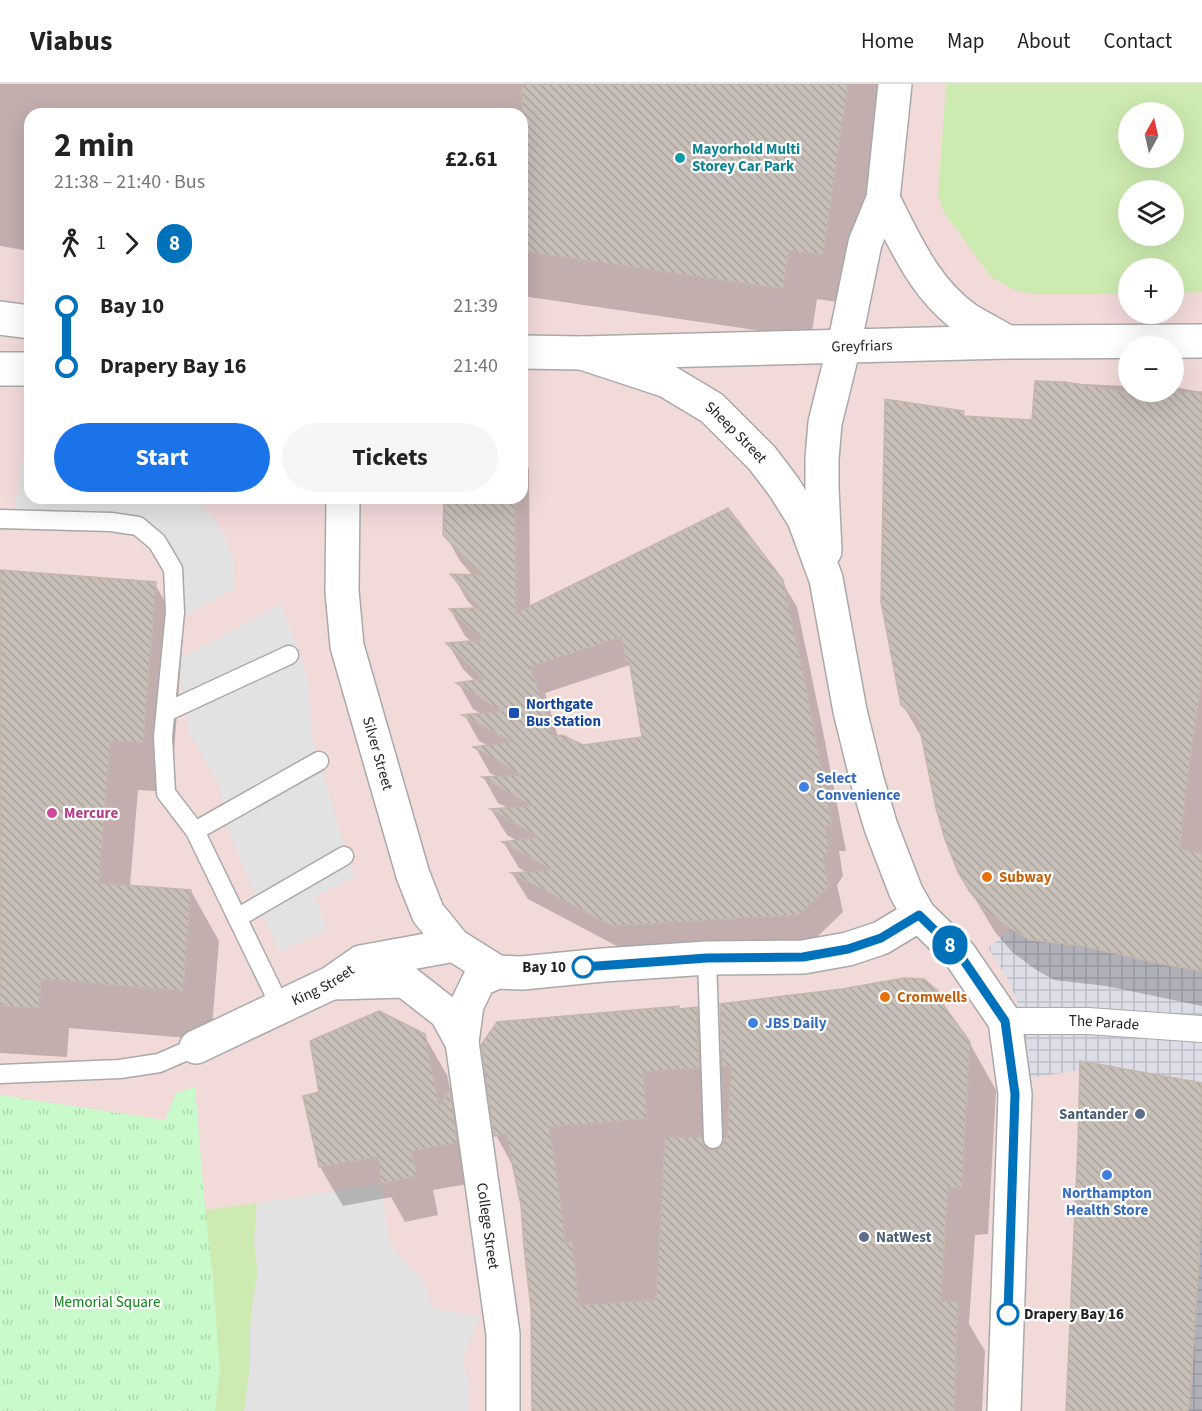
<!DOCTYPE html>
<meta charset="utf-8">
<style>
:root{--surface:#fff;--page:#f6f6f6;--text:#222;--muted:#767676;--line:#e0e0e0;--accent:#1a73e8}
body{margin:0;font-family:"Source Sans 3",sans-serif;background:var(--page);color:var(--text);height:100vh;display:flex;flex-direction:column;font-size:22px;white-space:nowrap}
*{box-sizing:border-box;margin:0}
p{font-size:20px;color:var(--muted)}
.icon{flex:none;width:33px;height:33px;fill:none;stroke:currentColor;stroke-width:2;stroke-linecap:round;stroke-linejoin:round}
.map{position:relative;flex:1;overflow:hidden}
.drawer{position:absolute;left:24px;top:24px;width:504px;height:396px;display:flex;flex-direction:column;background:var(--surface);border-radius:18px;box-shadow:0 6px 24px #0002}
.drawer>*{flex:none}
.badge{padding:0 12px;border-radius:20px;font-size:21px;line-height:39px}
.needle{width:39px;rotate:8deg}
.buttons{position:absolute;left:1118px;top:18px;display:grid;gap:12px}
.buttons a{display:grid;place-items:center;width:66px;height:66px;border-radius:50%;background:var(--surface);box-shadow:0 6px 24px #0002;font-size:30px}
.map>.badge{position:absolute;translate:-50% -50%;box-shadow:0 0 0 3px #fff}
.legs{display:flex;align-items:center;gap:9px;height:66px;padding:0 30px;font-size:20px}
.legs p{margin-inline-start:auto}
.headline{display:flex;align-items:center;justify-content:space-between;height:102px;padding:0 30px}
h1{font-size:33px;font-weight:700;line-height:45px}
.button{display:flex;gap:12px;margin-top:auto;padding:12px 30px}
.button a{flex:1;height:69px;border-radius:36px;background:var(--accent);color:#fff;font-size:24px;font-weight:700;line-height:69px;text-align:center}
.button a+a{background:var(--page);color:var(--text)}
ul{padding:0 30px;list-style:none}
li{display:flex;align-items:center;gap:21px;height:60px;font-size:22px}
li i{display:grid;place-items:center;width:9px;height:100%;margin:0 8px;background:currentColor}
li i::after{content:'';width:15px;height:15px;margin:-8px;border:4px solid;border-radius:50%;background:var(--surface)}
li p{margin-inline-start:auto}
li:first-child i{background:linear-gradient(#0000 50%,currentColor 0)}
li:last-child i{background:linear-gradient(currentColor 50%,#0000 0)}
header{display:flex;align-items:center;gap:36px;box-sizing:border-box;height:84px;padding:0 30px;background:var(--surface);border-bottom:2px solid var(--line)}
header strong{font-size:28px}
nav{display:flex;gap:33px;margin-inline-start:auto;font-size:21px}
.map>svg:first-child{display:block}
</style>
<header>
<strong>Viabus</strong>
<nav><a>Home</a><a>Map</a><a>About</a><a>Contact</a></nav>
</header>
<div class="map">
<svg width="1202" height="1327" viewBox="0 0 1202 1327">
<defs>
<pattern id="park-tufts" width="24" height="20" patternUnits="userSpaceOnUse" patternTransform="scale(1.5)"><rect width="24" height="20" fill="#c8facc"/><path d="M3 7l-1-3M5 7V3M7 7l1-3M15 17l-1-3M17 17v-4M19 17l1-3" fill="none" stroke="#acd6af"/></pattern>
<pattern id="plaza-grid" width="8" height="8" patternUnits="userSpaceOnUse" patternTransform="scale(1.5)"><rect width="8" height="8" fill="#dddde8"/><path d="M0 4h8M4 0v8" fill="none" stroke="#bdbdc7"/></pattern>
<pattern id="building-back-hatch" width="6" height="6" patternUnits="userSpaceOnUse" patternTransform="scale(1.5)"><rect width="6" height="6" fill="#c7bfb8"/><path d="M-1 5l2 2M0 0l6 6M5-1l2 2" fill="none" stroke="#aba49e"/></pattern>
</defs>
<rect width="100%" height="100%" fill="#f2efe9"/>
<!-- commercial -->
<path fill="#f2dad9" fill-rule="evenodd" d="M0,0H1202V1327H0ZM1128,28H1173V74H1128ZM30,30H522V414H30ZM1128,106H1173V152H1128ZM1128,184H1173V230H1128ZM1128,262H1173V308H1128Z"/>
<!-- grass -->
<path fill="#cdebb0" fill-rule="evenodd" d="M946,0H1202V208L1173,209V184H1128V210H1033L1014,206L991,193L943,127L938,111ZM1173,28V74H1128V28ZM1173,106V152H1128V106Z
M196,1021L205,1126L257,1119L254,1159L258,1188L253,1215L250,1244V1282L244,1327H92Z"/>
<!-- park -->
<path fill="url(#park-tufts)" d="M195,1003L205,1126L213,1195L220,1285L215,1327H0V1011L165,1036L176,1009Z"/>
<!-- parking -->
<path fill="#e2e2e2" d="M20,378L30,379V414H195L209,428L223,448L234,477L233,505L185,532L176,473L153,443L129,431L15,426Z
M280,520L299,565L310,606L311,649L354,794L315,812L328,846L279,868L227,744L220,703L189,648L178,576Z
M381,1100L390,1159L403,1176L423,1196L434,1225L480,1232L462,1277L470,1299V1327H244L250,1282V1244L253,1215L258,1188L254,1159L257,1119Z"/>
<!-- plaza -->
<path fill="url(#plaza-grid)" d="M1011,845L1030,856L1082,862L1167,881L1202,887V999L1080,986L1031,994L1028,963L1017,917L1008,895L988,864Z
M1202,1105V1327H1188L1192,1293Z"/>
<!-- shadow -->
<path fill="#0003" fill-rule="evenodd" d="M0,0H884L851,220L817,215L811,254L522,212V30H30V167L0,162Z
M1036,298L1128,302V308H1173V303L1202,308V922L1106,902L1054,896L1035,885L1012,868L995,848L959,788L924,657L902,620L963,329L966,334L1034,338Z
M522,373L529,385L530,524L781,496L797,523L821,637L846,767H839L843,792L837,801L843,828L814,856L628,868L528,815L513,791L528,789L519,784L504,759L517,757L507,751L492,727L510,725L498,719L484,694L498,693L490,689L476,664L489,662L479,657L465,632L483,631L473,625L459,600L476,598L463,585L448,560L473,559L465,552L451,527L475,525L467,516L453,492L474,493L460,477L445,450L446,418L442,414H522ZM630,581L632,585L644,654L583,663L558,653L545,609Z
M0,488L155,500L183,550L171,708L138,706L130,802L191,807L219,857L211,956L69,944L67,973L0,969Z
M937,908L951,934L969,958L996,1006L988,1150L975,1151L969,1240L985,1267L982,1327H533V1224L522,1120L514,1084L496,1051L680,926L697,924L723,970Z
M424,951L447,991L451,1010L472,1046L479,1098L433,1106L438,1131L405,1138L391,1113L343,1122L320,1083L321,1009Z
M1202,1001V1327H1067Z"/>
<!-- building -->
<path fill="url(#building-back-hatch)" stroke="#c4b6ab" stroke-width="1.5" fill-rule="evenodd" d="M522,0H848L823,171L789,166L783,205L522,167Z
M1035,297L1065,298L1128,308H1202V594L1188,690L1180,765L1202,769V887L1167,881L1082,862L1030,856L1011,845L987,828L970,808L958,788L945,755L936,724L918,636L901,621L881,518L885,315L964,327L963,332L1032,336Z
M444,414H515L516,529L728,424L783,496L807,608L832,741L825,742L829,766L823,775L829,802L799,831L612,842L511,789L552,786L502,758L539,753L490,725L532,722L482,693L521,691L473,663L512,658L462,631L502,627L456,599L484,595L446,559L483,556L449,525L480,524L450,490L480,491L443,451ZM621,553L626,577L629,576L642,653L583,661L562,651L553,653L531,583Z
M0,486L156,498L143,659L110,657L99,799L191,806L183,907L41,895L39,924L0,922Z
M904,894L924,895L938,907L942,919L970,958L962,1104H948L941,1217L958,1218L954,1327H532L531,1224L524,1163L521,1121L506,1050L494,1052L481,961L497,938L679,922V925L697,923L699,984L643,988L647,1035L549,1043L561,1118L565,1159L572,1157L579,1221L656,1216L665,1053H702L704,1061L708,1065L713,1066L719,1064L723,1060L724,1053H727L731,982H722L720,920L842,905Z
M379,927L425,950L439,1021L450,1005L457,1059L411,1067L417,1092L381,1100L378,1073L319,1083L303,1012L319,1008L310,957Z
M1080,977L1202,999V1105L1199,1177L1191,1300L1188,1327H1066L1078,1060Z"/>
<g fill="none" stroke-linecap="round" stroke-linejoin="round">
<!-- service casing -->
<g stroke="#a9a9a9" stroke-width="21">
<path id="service" d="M0,435L111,438L138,442L157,458L173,485L175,528L163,653L166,709L195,747L281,924
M166,628L289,571
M195,747L319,677
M237,834L344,772
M707,874L713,1055
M0,990L120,985L159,979L196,963"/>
</g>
<!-- pedestrian casing -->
<g stroke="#a9a9a9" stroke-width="28">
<g id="pedestrian">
<path id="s1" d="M1005,937H1088L1202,945"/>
</g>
</g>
<!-- minor casing -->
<g stroke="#a9a9a9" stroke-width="36">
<g id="minor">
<path d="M883,115C905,158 925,206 967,235C980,243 994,250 1007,258"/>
<path d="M0,234L30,238"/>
<path id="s2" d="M522,268L582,269L1007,258L1202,257"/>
<path id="s3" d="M582,269L667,297L712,324L762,374L784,403L804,435L826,495L850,627L867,696L881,743L906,808L919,831L960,871L1005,937L1015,1010L1004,1327"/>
<path d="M0,285H30"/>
<path id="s4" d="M343,414L342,507L347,562L413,791L428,829L454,861L497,888"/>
<path d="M825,467L822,404V375L825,339L844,262L865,159L883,115L895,0"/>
<path d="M333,899L405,897L446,929L462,958"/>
<path id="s5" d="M196,963L331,899L361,878L454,861"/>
<path d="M503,1327V1250L462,958L467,921L479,896L497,888L522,889L603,881L707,874L803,873L848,865L881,854L919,831"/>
</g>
</g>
<!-- service -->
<use href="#service" stroke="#fff" stroke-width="18"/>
<!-- pedestrian -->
<use href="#pedestrian" stroke="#fff" stroke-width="26"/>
<!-- minor -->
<use href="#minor" stroke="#fff" stroke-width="33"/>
</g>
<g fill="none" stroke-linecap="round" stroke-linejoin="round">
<!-- line-1 casing -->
<g stroke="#fff" stroke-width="14">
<path id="line-1" d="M583,883L707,874L803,873L848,865L881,854L919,831L960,871L1005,937L1015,1010L1008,1230"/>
</g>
<!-- line-1 -->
<use href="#line-1" stroke="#0072bc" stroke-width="9"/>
</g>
<!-- markers -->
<circle fill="#0f9aa8" stroke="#fff" stroke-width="2" cx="680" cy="74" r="6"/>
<rect fill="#1a4fb4" stroke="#fff" stroke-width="2" x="508" y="623" width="12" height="12" rx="3"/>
<g fill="#3f7fe0" stroke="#fff" stroke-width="2">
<circle cx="804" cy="703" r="6"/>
<circle cx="753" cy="939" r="6"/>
<circle cx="1107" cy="1091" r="6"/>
</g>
<circle fill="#d1479c" stroke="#fff" stroke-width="2" cx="52" cy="729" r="6"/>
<g fill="#e8710a" stroke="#fff" stroke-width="2">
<circle cx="987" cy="793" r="6"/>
<circle cx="885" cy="913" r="6"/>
</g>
<g fill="#fff" stroke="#0072bc" stroke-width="3">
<circle cx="583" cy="883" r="10"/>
<circle cx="1008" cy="1230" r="10"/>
</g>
<g fill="#5c6f8a" stroke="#fff" stroke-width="2">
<circle cx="1140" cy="1030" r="6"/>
<circle cx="864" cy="1153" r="6"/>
</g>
<g text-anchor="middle" stroke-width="4.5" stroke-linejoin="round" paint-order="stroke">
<!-- culture labels -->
<g font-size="15" font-weight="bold" fill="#0d838f" stroke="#fff" text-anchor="start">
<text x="692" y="70">Mayorhold Multi<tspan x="692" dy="17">Storey Car Park</tspan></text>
</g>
<!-- street labels -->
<g font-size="15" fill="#222" stroke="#fff">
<text dy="5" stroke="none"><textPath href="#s2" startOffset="340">Greyfriars</textPath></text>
<text dy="5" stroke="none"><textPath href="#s3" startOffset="176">Sheep Street</textPath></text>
<text dy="5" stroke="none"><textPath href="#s4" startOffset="260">Silver Street</textPath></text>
<text dy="5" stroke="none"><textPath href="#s5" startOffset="141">King Street</textPath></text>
<text dy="5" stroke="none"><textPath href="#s1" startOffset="99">The Parade</textPath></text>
<text transform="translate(488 1142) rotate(82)" y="5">College Street</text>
</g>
<!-- transit labels -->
<g font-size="15" font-weight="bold" fill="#164399" stroke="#fff" text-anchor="start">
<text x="526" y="625">Northgate<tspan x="526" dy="17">Bus Station</tspan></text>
</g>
<!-- shop labels -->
<g font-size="15" font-weight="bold" fill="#366cbe" stroke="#fff" text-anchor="start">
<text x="816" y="699">Select<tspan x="816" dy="17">Convenience</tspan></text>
<text x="765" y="944">JBS Daily</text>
<text x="1107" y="1114" text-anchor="middle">Northampton<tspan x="1107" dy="17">Health Store</tspan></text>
</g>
<!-- hotel labels -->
<g font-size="15" font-weight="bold" fill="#b23c85" stroke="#fff" text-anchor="start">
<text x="64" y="734">Mercure</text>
</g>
<!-- food labels -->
<g font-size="15" font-weight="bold" fill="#c56008" stroke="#fff" text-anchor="start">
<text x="999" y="798">Subway</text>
<text x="897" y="918">Cromwells</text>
</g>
<!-- stop labels -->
<g font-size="15" font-weight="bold" fill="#222" stroke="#fff" text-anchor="end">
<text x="566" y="888">Bay 10</text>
<text x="1024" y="1235" text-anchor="start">Drapery Bay 16</text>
</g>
<!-- service labels -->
<g font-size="15" font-weight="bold" fill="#4e5e75" stroke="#fff" text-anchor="end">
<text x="1128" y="1035">Santander</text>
<text x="876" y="1158" text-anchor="start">NatWest</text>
</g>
<!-- park labels -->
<g font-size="15" fill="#0c8416" stroke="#fff">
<text x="107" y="1223">Memorial Square</text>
</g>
</g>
</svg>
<div class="buttons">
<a><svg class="needle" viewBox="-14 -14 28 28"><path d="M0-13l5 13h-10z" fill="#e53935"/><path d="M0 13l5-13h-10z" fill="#767676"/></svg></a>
<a><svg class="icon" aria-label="layers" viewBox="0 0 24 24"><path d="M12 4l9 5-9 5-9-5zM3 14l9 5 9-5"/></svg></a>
<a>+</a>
<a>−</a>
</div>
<b class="badge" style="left:950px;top:861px;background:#0072bc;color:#fff">8</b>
<section class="drawer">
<div class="headline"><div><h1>2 min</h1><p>21:38 – 21:40 · Bus</p></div><b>£2.61</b></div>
<div class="legs"><svg class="icon" aria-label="walk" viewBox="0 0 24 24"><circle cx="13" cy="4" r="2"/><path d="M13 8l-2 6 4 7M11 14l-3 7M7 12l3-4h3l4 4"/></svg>1<svg class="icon" aria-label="forward" viewBox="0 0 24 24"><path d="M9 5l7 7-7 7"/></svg><b class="badge" style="background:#0072bc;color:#fff">8</b></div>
<ul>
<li><i style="color:#0072bc"></i><b>Bay 10</b><p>21:39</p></li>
<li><i style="color:#0072bc"></i><b>Drapery Bay 16</b><p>21:40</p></li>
</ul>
<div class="button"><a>Start</a><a>Tickets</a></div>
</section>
</div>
